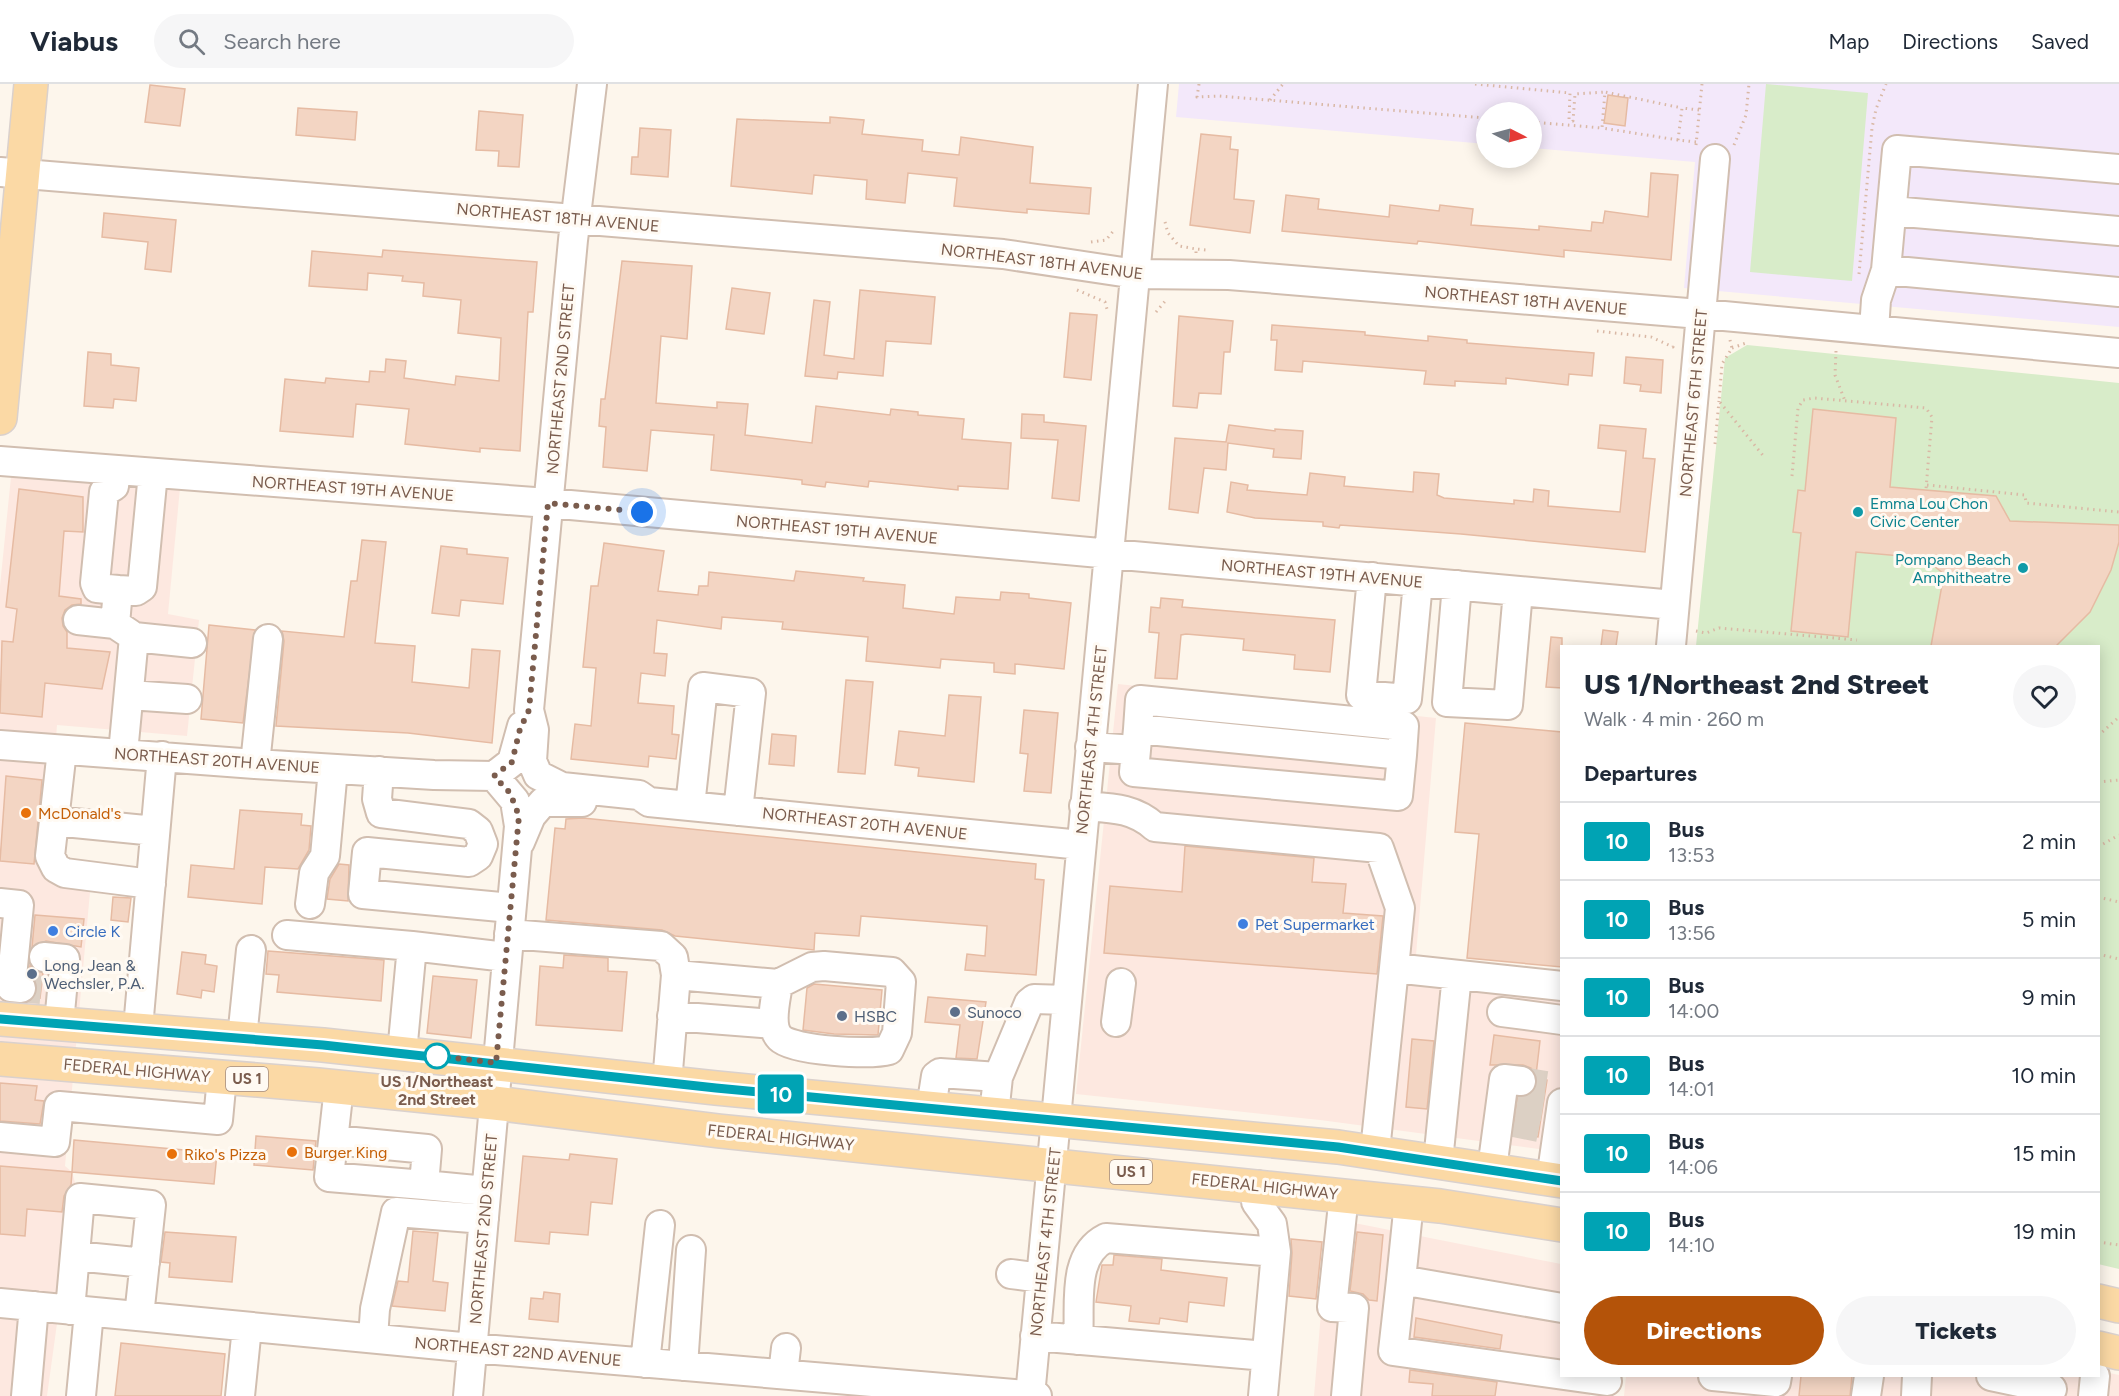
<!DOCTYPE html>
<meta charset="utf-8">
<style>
:root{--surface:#fff;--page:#f6f6f7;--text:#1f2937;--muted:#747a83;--line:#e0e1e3;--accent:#b45309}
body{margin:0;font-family:Figtree,sans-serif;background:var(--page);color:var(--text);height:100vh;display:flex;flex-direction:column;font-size:22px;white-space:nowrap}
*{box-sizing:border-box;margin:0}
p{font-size:20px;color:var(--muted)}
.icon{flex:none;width:33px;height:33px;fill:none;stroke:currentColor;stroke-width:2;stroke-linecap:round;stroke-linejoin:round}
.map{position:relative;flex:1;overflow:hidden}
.drawer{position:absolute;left:1560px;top:561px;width:540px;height:732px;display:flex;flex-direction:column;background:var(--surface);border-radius:0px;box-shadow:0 3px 15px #0003}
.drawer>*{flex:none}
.badge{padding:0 12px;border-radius:4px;font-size:21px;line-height:39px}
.needle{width:39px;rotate:96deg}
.fabs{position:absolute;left:1476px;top:18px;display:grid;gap:12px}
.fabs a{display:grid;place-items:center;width:66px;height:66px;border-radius:50%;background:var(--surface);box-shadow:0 3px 15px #0003;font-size:30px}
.you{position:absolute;width:30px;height:30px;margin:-15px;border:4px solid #fff;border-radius:50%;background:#1a73e8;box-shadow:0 0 0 9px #1a73e833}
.map>.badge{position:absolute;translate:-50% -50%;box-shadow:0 0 0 3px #fff}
h2{padding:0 24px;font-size:22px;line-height:54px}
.round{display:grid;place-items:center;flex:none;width:63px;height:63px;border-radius:32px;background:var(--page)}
.summary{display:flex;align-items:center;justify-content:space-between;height:102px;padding:0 24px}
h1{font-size:28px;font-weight:800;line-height:45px}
.primary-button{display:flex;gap:12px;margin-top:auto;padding:12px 24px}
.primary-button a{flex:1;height:69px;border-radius:36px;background:var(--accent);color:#fff;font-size:24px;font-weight:800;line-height:69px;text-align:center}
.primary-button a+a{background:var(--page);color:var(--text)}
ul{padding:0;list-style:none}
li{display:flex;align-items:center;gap:18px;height:78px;padding:0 24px;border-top:2px solid var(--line)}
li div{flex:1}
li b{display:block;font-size:22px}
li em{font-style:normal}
li .badge{min-width:66px;font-weight:700;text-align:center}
header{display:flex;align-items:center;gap:36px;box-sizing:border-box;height:84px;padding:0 30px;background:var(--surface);border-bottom:2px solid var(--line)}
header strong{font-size:28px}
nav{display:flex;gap:33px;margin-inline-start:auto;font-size:21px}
.search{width:420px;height:54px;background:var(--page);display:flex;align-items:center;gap:15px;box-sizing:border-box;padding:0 21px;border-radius:33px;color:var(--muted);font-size:22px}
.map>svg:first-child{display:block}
</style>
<header>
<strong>Viabus</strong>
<div class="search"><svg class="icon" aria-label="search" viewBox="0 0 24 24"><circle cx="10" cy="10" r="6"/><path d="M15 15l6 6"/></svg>Search here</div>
<nav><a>Map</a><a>Directions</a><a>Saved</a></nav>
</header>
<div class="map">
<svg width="2119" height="1312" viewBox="0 0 2119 1312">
<rect width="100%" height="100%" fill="#fdf6ec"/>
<!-- commercial -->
<path fill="#fde8e0" d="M11,393L180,404L168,530L199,536L187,652L57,641L45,795L90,808L65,1082L72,1088L76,1102L47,1312H0V502Z
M1118,600L1436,634L1414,895L1561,911V1068L1320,1036L1076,1010Z
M1329,1134L1561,1180L1562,1292H1591L1590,1312H1314Z
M2099,1287L2119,1291V1312H1624L1626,1292H2098Z"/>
<!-- education -->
<path fill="#f3e8fa" d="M1179,0H2119V243L1684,204L1695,78L1532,64V28H1486V60L1176,33Z"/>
<!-- green -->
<path fill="#d8ecc9" d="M1766,0L1868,9L1852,197L1750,188Z
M1747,261L2119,299V1185L2098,1180V562H1696L1725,274Z"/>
<!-- building -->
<path fill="#f3d5c3" stroke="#e6bba3" stroke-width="1.5" d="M150,1L185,5L180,42L145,38Z
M1608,11L1628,14L1625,42L1604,39Z
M298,24L357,28L355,56L296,51Z
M479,27L523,31L519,83L498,82L499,67L476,66Z
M830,33L864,36L862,50L923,56L922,67L959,71L961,53L1033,63L1030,99L1091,104L1089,130L1027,125V129L954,122L957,94L908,89L905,119L866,115L867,96L814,91L812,110L731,102L737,35L830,39Z
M640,44L671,46L668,93L631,90L632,73H638Z
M1201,50L1231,53L1230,65L1238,66L1234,115L1254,117L1250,149L1190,141Z
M1651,89L1678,91L1671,176L1564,166V173L1418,157L1417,160L1282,147L1286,111L1319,115L1318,125L1389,133L1390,121L1439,127L1440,121L1473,125L1471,141L1539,146V142L1591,147L1592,138L1603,139L1605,127L1648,133Z
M104,129L176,136L171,188L145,185L148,158L102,153Z
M383,166L537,178L533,228H528L520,367L480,364V368L405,360L409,325L356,320L353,353L280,347L285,295L325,299L326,294L369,298L370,287L385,288L386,275L406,277L404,294L455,301L456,292L499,297L501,254L458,249L461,216L423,212L424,199L402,197L403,192L368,189L367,206L309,202L312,167L382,173Z
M622,177L692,182L687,255L661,252L656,319L717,324V318L748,320L745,351L812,359L816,322L890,331L891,325L918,328V331L964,335L962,355L1011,359L1008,405L958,402V406L869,397L868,403L826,398L825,403L802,400V396L711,386L714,351L651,346L647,387L603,383L606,343L599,342L601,315H605Z
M732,204L770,209L764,250L726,245Z
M860,206L935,213L931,260L886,257L883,292L838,288L837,295L805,292L814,216L830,218L824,271L854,275Z
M1070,229L1097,231L1091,296L1064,293Z
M1179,232L1233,237L1230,268H1224L1221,310L1199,309L1197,324L1173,322Z
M1272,241L1365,248V251L1428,257V252L1467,256V259L1594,269L1592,292L1569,290L1568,301L1506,294V300L1455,297V302L1424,300L1426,287L1303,277L1302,288L1275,286L1277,256H1271Z
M88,268L111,270V281L139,284L136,317L114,315L113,324L84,322Z
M1626,273L1663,276L1661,309L1640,307L1641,301L1624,299Z
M1813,325L1896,334L1890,403L1996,412L2010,437L2119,441V458L2111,486L2090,528L2056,562H1931L1944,490L1924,474L1856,468L1848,553L1791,547L1801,449L1793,448L1798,406L1805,407Z
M1022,330L1044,331V338L1086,342L1079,417L1052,414L1058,356L1021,354Z
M1229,341L1275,347V345L1303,347L1301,375L1273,373L1274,365L1228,359L1226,386L1204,384L1198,429L1169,425L1175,354L1226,358Z
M1600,341L1646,345L1643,374L1655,375L1645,468L1461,450L1340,441L1339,444L1323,442V438L1255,434L1227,428L1231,398L1248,401L1247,406L1307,411L1310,389L1345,393L1344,402L1413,408L1414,388L1439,390L1437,411L1444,414L1514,420V416L1533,418L1534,405L1549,407L1548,422L1620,428L1626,367L1598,364Z
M19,405L83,413V448L64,447L59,512L81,515V520L72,521L65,526L62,534L63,542L67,548V564L110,568L102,605L45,599L42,633L0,629L2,557L13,558L17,525L6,523Z
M362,456L386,458L375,559L415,562L412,598L469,604L472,565L500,567L492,659L408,649L276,642L284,557L282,547L344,553L351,497H357Z
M604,459L664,467L658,507L698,511L699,502H708L709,488L794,497L796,487L864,494L863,497L905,501L903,524L954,530L956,513L1000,516L1001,508L1029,510V514L1071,519L1064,585L1015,580V590L994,588V579L941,575L940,584L866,577L868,553L782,545L783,538L722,533L721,545L657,536L654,569L667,570L665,592L641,589L638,619L674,622L672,650L679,651L676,675L649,672L648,683L571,675L575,640L591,642L596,584L583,583L591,502H598Z
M441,462L467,465V470L508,474L503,520L461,516L459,532L432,529Z
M1161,514L1183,516L1182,523L1335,536L1330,588L1294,585L1295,571L1243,566L1244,555L1186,550L1181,551L1177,595L1155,594L1159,549L1149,548L1151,523L1160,524Z
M209,541L255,546L243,639L201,635Z
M1603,546L1618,548L1616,562H1601Z
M1551,553L1562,554V604L1546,603Z
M846,596L873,598L865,690L838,688Z
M949,611L981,613L974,698L918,692L919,684L895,681L899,647L945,652Z
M1024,626L1058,629L1051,709L1024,707L1028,670L1020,669Z
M1465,639L1562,648V883L1467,874L1479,750L1455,748Z
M772,650L796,652L794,682L769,680Z
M6,692L42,696L34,780L0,777Z
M240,726L302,730L301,741L311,742L309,766L298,785L265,783L262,820L188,813L191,781L234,785Z
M583,734L1036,780L1035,795L1044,796L1036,891L965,886L967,870L985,872L987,842L861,832L859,852L815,849L814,866L675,852L662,846L546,836L555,744L565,745L566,735Z
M1185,762L1314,774L1312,798L1346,800L1343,829L1383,832L1377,890L1104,869L1110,802L1182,808Z
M339,780L349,781L348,817L327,815L330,795Z
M113,813L131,814L128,838L111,836Z
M35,831L84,835L81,863L46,857L32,863Z
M268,867L384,876L381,917L277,908L279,891L266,890Z
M182,868L206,871L205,880L217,882L214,908L202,906L201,914L177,910Z
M564,871L608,874V887L627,888L622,947L536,941L540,882L563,884Z
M30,881L43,889L40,914L35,913L37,905L36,897L29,890Z
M433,892L477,896L471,954L427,949Z
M814,900L882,906L878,951L834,950L803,946L807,904Z
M928,913L986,918L977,975L956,974L960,941L925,938Z
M1494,951L1540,957L1536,991L1531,984L1523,981H1490Z
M1412,955L1434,957L1427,1025L1406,1023Z
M1537,994L1547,996L1538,1053L1513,1049L1518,1013L1527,1012L1534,1007Z
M0,999L37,1002L35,1016L44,1017L40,1040L0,1037Z
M256,1052L316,1057L313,1086L254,1081Z
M74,1056L217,1069L214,1100L72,1088Z
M570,1070L617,1075L612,1120L591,1118L588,1151L550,1148L549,1160L515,1157L523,1072L569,1076Z
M0,1082L72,1088L71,1101L64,1112L62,1128L27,1125L25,1152L0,1150Z
M413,1147L438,1149L433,1197L448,1199L445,1227L392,1222L398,1197L408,1198Z
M165,1148L236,1153L232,1198L169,1193L170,1179L161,1178Z
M1357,1148L1383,1151L1377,1217L1369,1216L1363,1210L1350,1207Z
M1291,1155L1322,1158L1316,1215L1289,1212L1292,1169Z
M1114,1171L1162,1175L1161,1186L1227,1194L1224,1222L1189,1218L1187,1238L1160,1234L1159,1240L1129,1237L1131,1222L1096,1218L1102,1181H1113Z
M544,1208L560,1210L558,1238L529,1235L531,1214L543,1215Z
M1416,1234L1502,1251L1500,1265L1414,1253Z
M121,1259L225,1270L221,1312H115Z
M1410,1286L1497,1298L1495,1312H1432L1433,1300L1409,1298Z
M1801,1292H1852L1850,1312H1799Z"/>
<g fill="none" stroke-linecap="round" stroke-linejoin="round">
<!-- minor-tunnel -->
<path stroke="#dcd0c4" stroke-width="28" stroke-dasharray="28 14" stroke-linecap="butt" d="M21,904L41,906
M1521,997L1546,1001
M1517,1019L1543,1023
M1514,1039L1539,1044"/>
<!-- minor casing -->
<g stroke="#d1beb0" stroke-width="32">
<path id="minor" d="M592,0L573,156L529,626L534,646L532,677L538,691L562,703L639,711L649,718L1081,761
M0,88L1003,170L1136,190L1229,191L1724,232L2119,269
M1892,127L2119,147
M1886,186L2119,208
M1874,246L1876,216L1886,186L1897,66L2119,85
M0,377L548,419L1674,521
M1372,493L1361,611L1407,615L1418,498
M1457,501L1447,618L1508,621L1518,507
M118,506L136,507L142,503L153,389
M78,536L115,540L130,550
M115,540L118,506L97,504L95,499L104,408L114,402L116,386
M1671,562L1715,75
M129,611L187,615
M1138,645L1140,616L1404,642L1402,671
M0,661L255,680L434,691L494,692L512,678L522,642
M1090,663L1136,666L1134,688L1398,712L1402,671L1138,645L1136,666
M62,666L50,772L56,784L65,789L151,800
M123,669L134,553L192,559
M255,680L268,555
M379,687L377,715L381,729L469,740L478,747L483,760L478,772L469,778L367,768L363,810L511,824
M690,722L703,603L751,609L738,727
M1084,722C1112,724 1134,724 1155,743L1379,764L1400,824L1394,884
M54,737L155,747
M520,758L531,732L543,718H582
M0,819L19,821L11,903L21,904
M310,820L314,789L325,772L333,685
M509,850L661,862L673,873L676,891
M287,851L412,862
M44,873L65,875L59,939
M824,882L892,888L901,898L897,949L889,966C871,971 793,967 780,954C768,942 776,915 778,900L812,883Z
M1502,928L1562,936
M672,932L773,940
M1116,938L1121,899
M138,944L162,672
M242,954L251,866
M402,969L412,862L506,873
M998,993L1029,919L1034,915L1067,916
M667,999L676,891L778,900
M339,1003L329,1093L424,1101
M931,1024L936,992L940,989L998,993L994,1030
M0,1053L55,1058L59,1022L218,1036L222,993
M334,1056L427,1065L424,1101L486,1107
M1375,1067L1394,884L1562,902
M1438,1077L1457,891
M1492,1085L1504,995L1521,997
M1551,1095L1562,1019
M1257,1101L1256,1118L1272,1140L1276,1168
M1344,1111L1332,1223L1354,1224L1346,1312
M1409,1118L1401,1196L1562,1224
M75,1172L145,1179
M1011,1190L1041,1194
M1401,1196L1393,1267L1607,1297
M0,1219L472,1264L1037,1312
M70,1226L80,1114L151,1121L139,1232
M1035,1252L1266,1272
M373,1254L375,1225L396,1128L484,1135
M1078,1256C1081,1224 1070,1172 1106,1154L1276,1168L1263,1312
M645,1279L660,1141
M683,1282L691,1166
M783,1290L786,1264
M1713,1292L1776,1298L1777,1292
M1991,1292L2052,1305
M26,1312L34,1222
M81,1312L89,1228
M240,1312L247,1243
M468,1312L519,742L515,717L494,692
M1030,1312L1153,0
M1866,1312L1869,1292
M1916,1312L1917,1292
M2093,1312L2095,1292"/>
</g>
<!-- major casing -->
<g stroke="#dad1cd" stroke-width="36">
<path id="major" d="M0,334L31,0
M0,935L323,961L716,1004L1338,1063L1562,1097
M0,975L318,1001L494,1019L719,1047L1440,1122L1562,1141
M2098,1217L2119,1222
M2098,1264L2119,1269"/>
</g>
<!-- path -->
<path stroke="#d9b8a5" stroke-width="3" stroke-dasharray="1.5 4.5" stroke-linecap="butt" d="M1199,0L1197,13L1219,12L1486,34
M1475,0L1570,9L1569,36L1573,37L1575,10L1605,8
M1270,16L1283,0
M1532,38L1602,44
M1678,56L1602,44L1605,8L1682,24
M1696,58L1678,56L1682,24L1699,26
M1696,61L1702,0
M1734,61L1746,31L1749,0
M1165,138L1168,149L1179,162L1196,165
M1091,158L1106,156L1115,145
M1196,169V165L1206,166
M1859,190L1872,44L1876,25L1886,0
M1077,206L1105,218L1107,225
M1156,228L1167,215
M1597,247L1651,253L1673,263L1674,260
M1730,256L1732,264L1722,280L1719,317L1765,374
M1732,264L1746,259
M1836,267L1835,291L1845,317
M1715,360L1719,317
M1792,392L1798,324L1803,316L1814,314L1926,324L1932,333L1926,405
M1927,401L2025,411L2026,419L2119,428
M1696,547L1706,549L1719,544L1857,556
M2098,652L2119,633
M2098,698L2119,696
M2098,763L2119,751
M2098,813L2119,818
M2098,870L2119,875
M2098,1158L2119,1161"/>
<!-- minor -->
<use href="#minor" stroke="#fff" stroke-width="28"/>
<!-- major -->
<use href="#major" stroke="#fbd9a5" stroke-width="33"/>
</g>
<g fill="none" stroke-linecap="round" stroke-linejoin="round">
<!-- line casing -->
<g stroke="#fff" stroke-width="14">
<path id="line" d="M0,935L323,961L716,1004L1338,1063L1562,1097"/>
</g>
<!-- line -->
<use href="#line" stroke="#00a3b4" stroke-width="9"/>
<!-- walk -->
<path stroke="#7a5c4d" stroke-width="6" stroke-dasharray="0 10.8" d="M437,972L496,979L519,732L510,709L494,692L512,678L520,645L529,626L548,419L642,428"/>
</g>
<!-- markers -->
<g fill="#0f9aa8" stroke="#fffaf3" stroke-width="2">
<circle cx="1858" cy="428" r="6"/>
<circle cx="2023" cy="484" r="6"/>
</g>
<g fill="#e8710a" stroke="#fffaf3" stroke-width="2">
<circle cx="26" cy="729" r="6"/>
<circle cx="292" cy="1068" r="6"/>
<circle cx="172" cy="1070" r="6"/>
</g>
<g fill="#3f7fe0" stroke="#fffaf3" stroke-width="2">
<circle cx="1243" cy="840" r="6"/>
<circle cx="53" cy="847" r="6"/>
</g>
<g fill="#5c6f8a" stroke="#fffaf3" stroke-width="2">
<circle cx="32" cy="890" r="6"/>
<circle cx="955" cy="928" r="6"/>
<circle cx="842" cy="932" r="6"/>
</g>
<circle fill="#fff" stroke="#00a3b4" stroke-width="3" cx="437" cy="972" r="12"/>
<g text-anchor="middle" stroke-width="6" stroke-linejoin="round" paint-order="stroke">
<!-- shield labels -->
<g fill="#fffaf3" stroke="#a28b7f" stroke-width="1.5">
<rect x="226" y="983" width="42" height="24" rx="4.5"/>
<rect x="1110" y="1076" width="42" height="24" rx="4.5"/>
</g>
<g font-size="15" font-weight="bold" fill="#7a5c4d">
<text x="247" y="1000">US 1</text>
<text x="1131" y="1093">US 1</text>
</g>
<!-- street labels -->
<g font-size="16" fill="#7a5c4d" stroke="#fffaf3">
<text transform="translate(558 133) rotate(5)" y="6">NORTHEAST 18TH AVENUE</text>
<text transform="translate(1042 177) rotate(7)" y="6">NORTHEAST 18TH AVENUE</text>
<text transform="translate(1526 216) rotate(5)" y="6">NORTHEAST 18TH AVENUE</text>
<text transform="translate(560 295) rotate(-85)" y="6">NORTHEAST 2ND STREET</text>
<text transform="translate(1693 319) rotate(-85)" y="6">NORTHEAST 6TH STREET</text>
<text transform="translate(353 404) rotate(4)" y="6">NORTHEAST 19TH AVENUE</text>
<text transform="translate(837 445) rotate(5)" y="6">NORTHEAST 19TH AVENUE</text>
<text transform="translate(1322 489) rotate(5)" y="6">NORTHEAST 19TH AVENUE</text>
<text transform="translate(1091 656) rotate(-84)" y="6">NORTHEAST 4TH STREET</text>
<text transform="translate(217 676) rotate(4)" y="6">NORTHEAST 20TH AVENUE</text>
<text transform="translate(865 739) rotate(6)" y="6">NORTHEAST 20TH AVENUE</text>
<text transform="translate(137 986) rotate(5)" y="6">FEDERAL HIGHWAY</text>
<text transform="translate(781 1053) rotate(6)" y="6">FEDERAL HIGHWAY</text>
<text transform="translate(1265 1102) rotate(6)" y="6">FEDERAL HIGHWAY</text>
<text transform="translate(483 1145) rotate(-85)" y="6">NORTHEAST 2ND STREET</text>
<text transform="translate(1045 1158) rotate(-84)" y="6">NORTHEAST 4TH STREET</text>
<text transform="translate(518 1267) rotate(5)" y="6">NORTHEAST 22ND AVENUE</text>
</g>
<!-- culture labels -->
<g font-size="16" fill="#0d838f" stroke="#fffaf3" text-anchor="start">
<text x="1870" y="425">Emma Lou Chon<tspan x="1870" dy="18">Civic Center</tspan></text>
<text x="2011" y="481" text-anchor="end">Pompano Beach<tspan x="2011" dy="18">Amphitheatre</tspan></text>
</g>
<!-- food labels -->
<g font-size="16" fill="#c56008" stroke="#fffaf3" text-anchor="start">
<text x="38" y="735">McDonald's</text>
<text x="304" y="1074">Burger King</text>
<text x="184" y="1076">Riko's Pizza</text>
</g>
<!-- shop labels -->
<g font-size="16" fill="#366cbe" stroke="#fffaf3" text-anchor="start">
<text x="1255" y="846">Pet Supermarket</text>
<text x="65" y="853">Circle K</text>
</g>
<!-- service labels -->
<g font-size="16" fill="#4e5e75" stroke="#fffaf3" text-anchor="start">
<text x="44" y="887">Long, Jean &amp;<tspan x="44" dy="18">Wechsler, P.A.</tspan></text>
<text x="967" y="934">Sunoco</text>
<text x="854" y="938">HSBC</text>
</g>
<!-- stop labels -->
<g font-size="16" font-weight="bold" fill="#7a5c4d" stroke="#fffaf3">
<text x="437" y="1003">US 1/Northeast<tspan x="437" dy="18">2nd Street</tspan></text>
</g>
</g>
</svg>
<div class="fabs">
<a><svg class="needle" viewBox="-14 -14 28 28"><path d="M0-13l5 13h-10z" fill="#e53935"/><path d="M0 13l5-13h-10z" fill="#747a83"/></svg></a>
</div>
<div class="you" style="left:642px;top:428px"></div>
<b class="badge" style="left:781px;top:1010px;background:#00a3b4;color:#fff">10</b>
<section class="drawer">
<div class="summary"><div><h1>US 1/Northeast 2nd Street</h1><p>Walk · 4 min · 260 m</p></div><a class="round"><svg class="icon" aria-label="heart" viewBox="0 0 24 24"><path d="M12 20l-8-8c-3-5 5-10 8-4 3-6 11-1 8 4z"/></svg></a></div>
<h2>Departures</h2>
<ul>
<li><span class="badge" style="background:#00a3b4;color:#fff">10</span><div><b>Bus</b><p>13:53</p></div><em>2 min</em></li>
<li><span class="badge" style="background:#00a3b4;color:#fff">10</span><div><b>Bus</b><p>13:56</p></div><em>5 min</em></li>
<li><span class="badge" style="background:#00a3b4;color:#fff">10</span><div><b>Bus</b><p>14:00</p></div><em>9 min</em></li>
<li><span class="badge" style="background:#00a3b4;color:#fff">10</span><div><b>Bus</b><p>14:01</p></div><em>10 min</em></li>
<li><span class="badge" style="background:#00a3b4;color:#fff">10</span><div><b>Bus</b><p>14:06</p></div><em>15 min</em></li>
<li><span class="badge" style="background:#00a3b4;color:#fff">10</span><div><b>Bus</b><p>14:10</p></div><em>19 min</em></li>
</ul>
<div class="primary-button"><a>Directions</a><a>Tickets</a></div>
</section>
</div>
